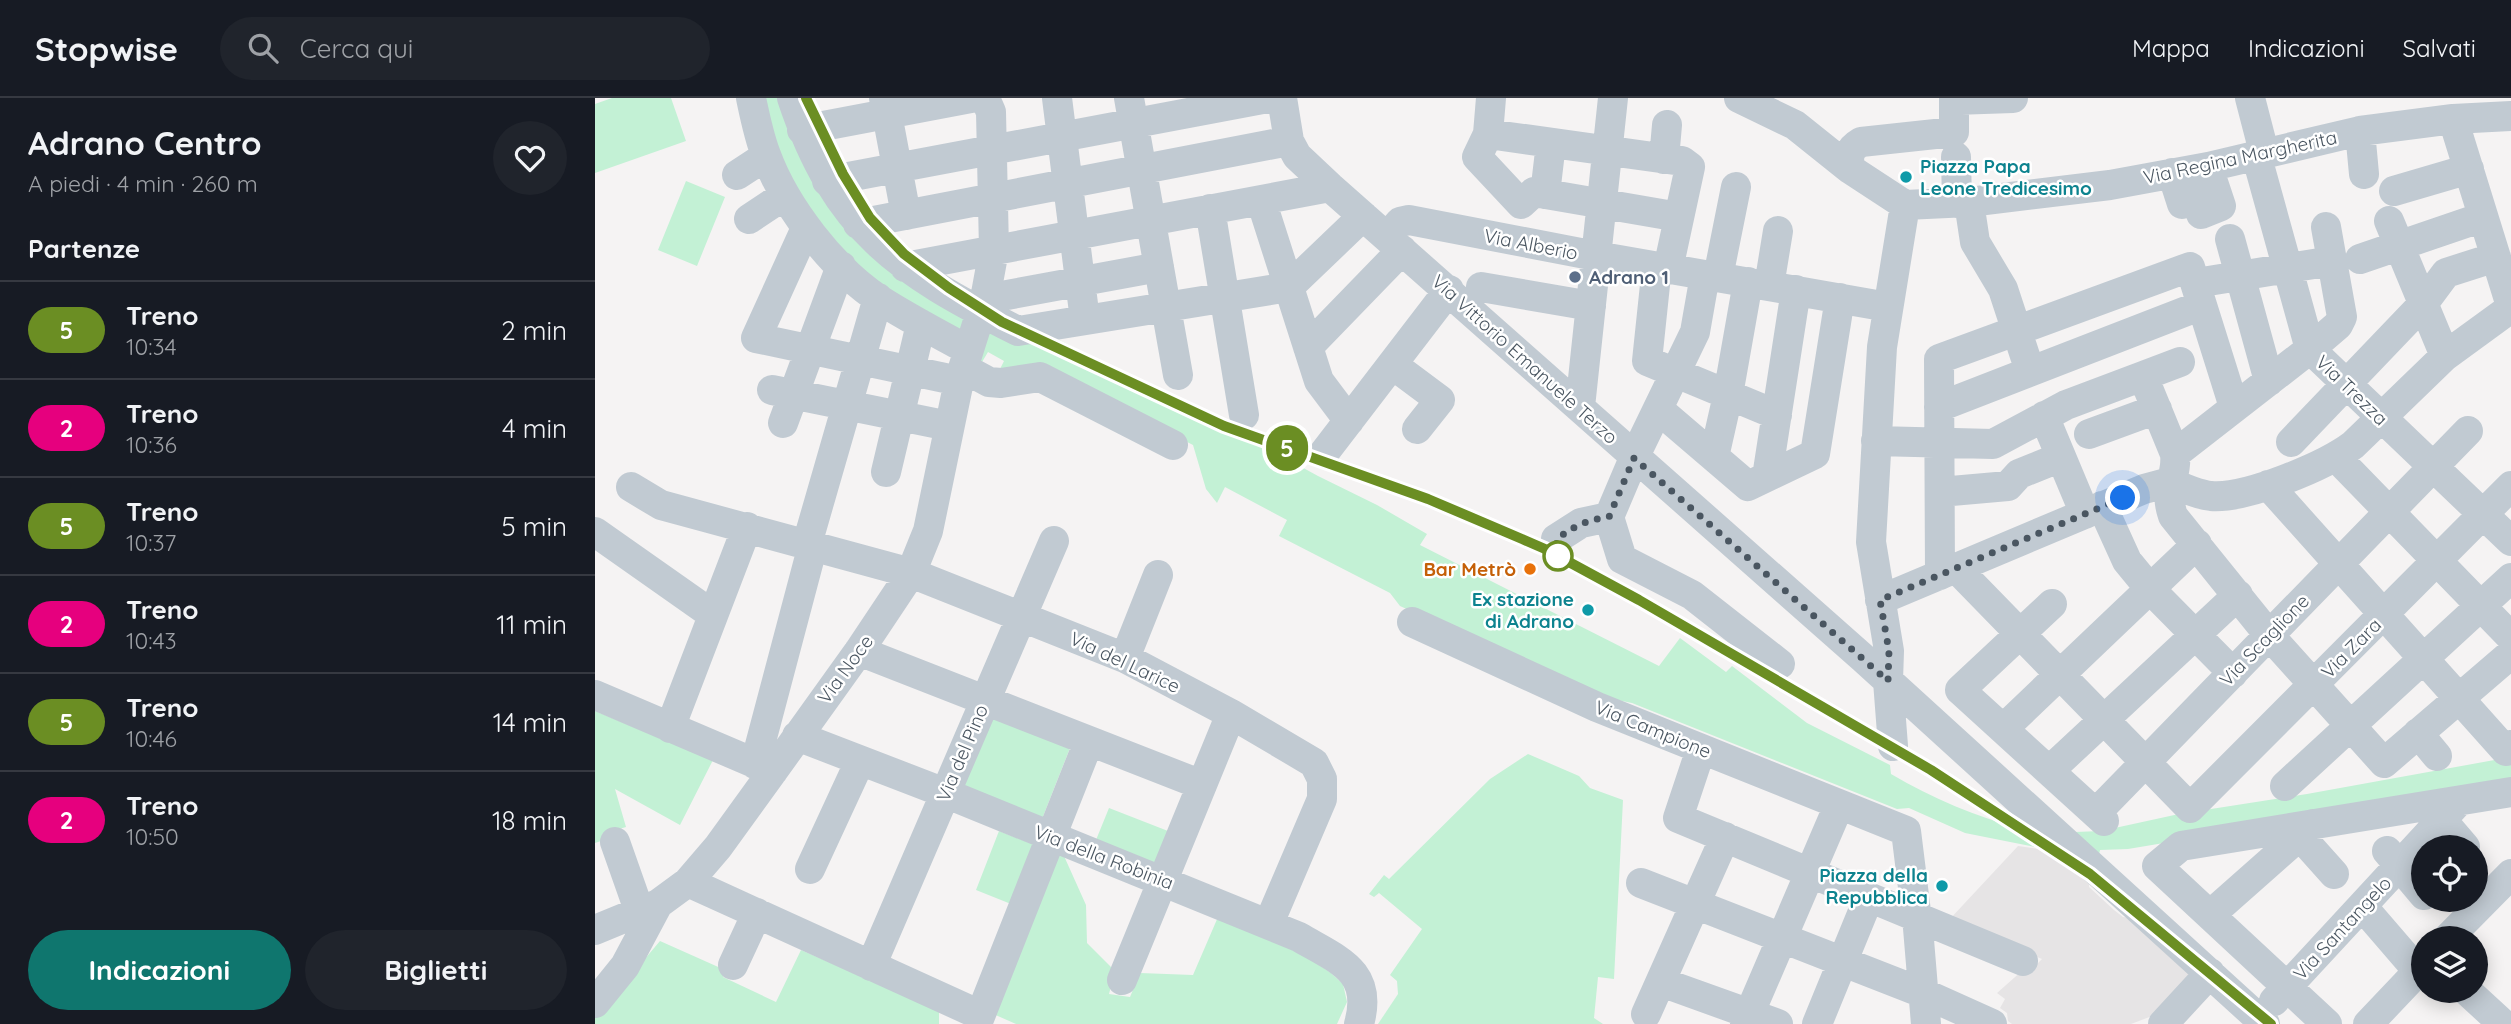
<!DOCTYPE html>
<html lang="it">
<meta charset="utf-8">
<style>
:root{--surface:#171b24;--page:#20242c;--text:#f1f3f6;--muted:#9ea1a6;--line:#363941;--accent:#0f766e}
body{margin:0;font-family:Quicksand,sans-serif;background:var(--page);color:var(--text);height:100vh;display:flex;flex-direction:column;font-size:26px;white-space:nowrap}
*{box-sizing:border-box;margin:0}
p{font-size:23px;color:var(--muted)}
.icon{flex:none;width:38px;height:38px;fill:none;stroke:currentColor;stroke-width:2;stroke-linecap:round;stroke-linejoin:round}
.map{position:relative;flex:1;overflow:hidden}
.side{display:flex;flex-direction:column;background:var(--surface);width:595px}
.side>*{flex:none}
.badge{padding:0 14px;border-radius:23px;font-size:24px;line-height:46px}
.buttons{position:absolute;left:1816px;top:737px;display:grid;gap:14px}
.buttons a{display:grid;place-items:center;width:77px;height:77px;border-radius:50%;background:var(--surface);box-shadow:0 4px 18px #0003;font-size:35px}
.you{position:absolute;width:35px;height:35px;margin:-18px;border:5px solid #fff;border-radius:50%;background:#1a73e8;box-shadow:0 0 0 10px #1a73e833}
.map>.badge{position:absolute;translate:-50% -50%;box-shadow:0 0 0 4px #fff}
h2{padding:0 28px;font-size:26px;line-height:63px}
.round{display:grid;place-items:center;flex:none;width:74px;height:74px;border-radius:37px;background:var(--page)}
.summary{display:flex;align-items:center;justify-content:space-between;height:119px;padding:0 28px}
h1{font-size:33px;font-weight:700;line-height:52px}
.button{display:flex;gap:14px;margin-top:auto;padding:14px 28px}
.button a{flex:1;height:80px;border-radius:42px;background:var(--accent);color:#fff;font-size:28px;font-weight:700;line-height:80px;text-align:center}
.button a+a{background:var(--page);color:var(--text)}
ul{padding:0;list-style:none}
li{display:flex;align-items:center;gap:21px;height:98px;padding:0 28px;border-top:2px solid var(--line)}
li div{flex:1}
li b{display:block;font-size:26px}
li em{font-style:normal}
li .badge{min-width:77px;font-weight:700;text-align:center}
header{display:flex;align-items:center;gap:42px;box-sizing:border-box;height:98px;padding:0 35px;background:var(--surface);border-bottom:2px solid var(--line)}
header strong{font-size:33px}
nav{display:flex;gap:38px;margin-inline-start:auto;font-size:24px}
.search{width:490px;height:63px;background:var(--page);display:flex;align-items:center;gap:18px;box-sizing:border-box;padding:0 24px;border-radius:38px;color:var(--muted);font-size:26px}
main{display:flex;flex:1;min-height:0}
.map>svg:first-child{display:block}
</style>
<header>
<strong>Stopwise</strong>
<div class="search"><svg class="icon" aria-label="search" viewBox="0 0 24 24"><circle cx="10" cy="10" r="6"/><path d="M15 15l6 6"/></svg>Cerca qui</div>
<nav><a>Mappa</a><a>Indicazioni</a><a>Salvati</a></nav>
</header>
<main>
<section class="side">
<div class="summary"><div><h1>Adrano Centro</h1><p>A piedi · 4 min · 260 m</p></div><a class="round"><svg class="icon" aria-label="heart" viewBox="0 0 24 24"><path d="M12 20l-8-8c-3-5 5-10 8-4 3-6 11-1 8 4z"/></svg></a></div>
<h2>Partenze</h2>
<ul>
<li><span class="badge" style="background:#6b8e23;color:#fff">5</span><div><b>Treno</b><p>10:34</p></div><em>2 min</em></li>
<li><span class="badge" style="background:#e6007e;color:#fff">2</span><div><b>Treno</b><p>10:36</p></div><em>4 min</em></li>
<li><span class="badge" style="background:#6b8e23;color:#fff">5</span><div><b>Treno</b><p>10:37</p></div><em>5 min</em></li>
<li><span class="badge" style="background:#e6007e;color:#fff">2</span><div><b>Treno</b><p>10:43</p></div><em>11 min</em></li>
<li><span class="badge" style="background:#6b8e23;color:#fff">5</span><div><b>Treno</b><p>10:46</p></div><em>14 min</em></li>
<li><span class="badge" style="background:#e6007e;color:#fff">2</span><div><b>Treno</b><p>10:50</p></div><em>18 min</em></li>
</ul>
<div class="button"><a>Indicazioni</a><a>Biglietti</a></div>
</section>
<div class="map">
<svg width="1916" height="926" viewBox="0 0 1916 926">
<rect width="100%" height="100%" fill="#f5f3f3"/>
<!-- education -->
<path fill="#e6e4e5" d="M1423,748L1460,753L1494,783V789L1519,812L1528,819L1535,820L1599,879L1565,915L1536,926H1417L1413,923L1412,915L1405,910L1410,901L1402,895L1428,872L1434,874L1447,861L1354,822Z"/>
<!-- green -->
<path fill="#c3f1d5" d="M17,0H76L91,43L0,75V6Z
M164,0H193L213,57L380,217L368,241L273,182L195,90Z
M91,83L130,99L102,168L63,152Z
M391,225L456,238L581,300L723,378L782,407L832,436L825,447L1064,568L1085,540L1131,574L1137,568L1212,625L1295,667L1296,676C1338,701 1381,718 1428,732L1429,727L1460,753L1370,735L1314,710L1302,711L1037,605L1003,598L805,508L795,495L684,438L692,422L630,389L622,405L611,391L598,347L543,319L403,275L409,263L393,254L384,269Z
M0,613L118,662L85,727L20,691L31,729L7,736L9,742L0,745Z
M397,618L475,650L447,721L368,689Z
M933,656L984,678L995,690L1028,702L1019,881L1003,879L999,920L1008,926H783L803,896L802,883L795,877L827,831L784,795L779,799L774,796L789,777L794,781L895,681Z
M1916,659V687L1533,751L1505,752L1504,757L1480,734L1506,733L1584,716L1712,696Z
M514,710L573,733L560,765L501,742Z
M404,733L440,747L416,806L381,792Z
M464,757L469,758L491,807L492,845L520,873L514,896L535,899L545,875L598,877L623,819L689,843L736,875L748,886L752,904L742,926H421L396,915Z
M65,843L130,872L128,879L181,904L206,852L344,912V926H0V920Z"/>
<g fill="none" stroke-linecap="round" stroke-linejoin="round">
<!-- minor -->
<path stroke="#c1cad2" stroke-width="30" d="M156,0C160,19 164,39 171,57C190,109 238,171 285,202C313,220 344,236 373,252
M197,0C241,132 303,173 423,233L694,189L768,118
M289,0L311,117
M462,0L490,222
M534,0L583,277
M687,0L694,43L702,58L735,89L1268,560L1670,926
M896,0L893,36L882,59L926,106L939,94L1084,119
M1144,0L1200,27L1255,71L1310,107L1374,104L1515,87L1613,69L1765,33L1858,21L1916,18
M1655,0L1669,54
M1359,2L1418,0
M1858,21L1916,208
M207,32L376,0
M1765,33L1769,76
M893,36L1087,63L1095,69L1073,171
M1661,56L1715,251L1916,443
M1361,59L1362,105
M1069,61L1072,27
M1255,71C1253,57 1254,51 1266,44L1359,34V0
M1577,75L1587,106L1601,101L1606,116L1626,108L1613,69
M142,77L171,58
M232,83L673,0
M1799,93L1874,71
M950,96L956,45
M666,102L724,283L754,323
M1374,104L1380,144L1408,191L1435,273
M615,111L649,317
M154,121L190,97
M1794,123L1850,258
M263,126L694,43
M211,130L161,240L364,283
M792,139L805,124L814,122L1001,158L1293,209
M1635,141L1674,283
M1765,161L1888,119
M1062,168L1052,263L1182,317
M310,169L735,89
M1110,177L1100,234L1039,360L1014,419L1027,461L1097,497L1185,566
M1123,179L1141,89
M1601,185L1737,163
M1174,188L1183,133
M886,189L996,208
M390,201L564,169
M713,249L807,152
M798,267L845,302L822,331
M368,270L394,284L406,285L445,279L578,347
M1548,278L1585,264
M177,292L354,328
M985,309L1018,0
M1344,309L1607,207
M1063,311L1153,388L1220,356L1245,200
M1449,318L1490,416
M188,325L246,168
M1494,336L1562,311
M1281,343L1398,346L1471,307L1548,278L1580,356C1583,379 1568,390 1578,418L1674,537L1789,665L1916,556
M1696,344L1828,206L1851,175L1901,159
M729,355L854,192
M1580,356L1715,251L1743,227L1747,219L1731,129
M1119,359L1133,297L1153,184
M1741,359L1916,539
M291,374L326,226
M1172,379L1201,192
M1673,387L1911,653L1916,647
M36,389L66,407L316,475L530,560L636,616L719,665L727,681V701L674,825
M1345,394L1413,388L1424,376L1466,359
M1507,408L1532,463L1555,491L1638,575
M0,434L118,517
M961,441L986,425L1014,419
M212,446L283,200
M1362,471L1595,710L1916,388
M1345,477L1344,261L1595,169L1639,309
M1285,502L1549,391L1575,384C1588,390 1601,396 1616,398C1651,401 1730,368 1758,347L1850,258L1916,210
M1457,506L1365,592L1509,723
M817,524L1002,609L1311,733L1323,830L1331,926
M264,553L607,687
M530,560L563,477
M0,597L178,673
M75,630L152,429
M1408,631L1602,446
M1823,635L1842,658
M202,638L350,695L704,839C743,862 779,873 764,926
M1298,648L1293,583L1294,553L1276,444L1287,249L1310,107
M1106,651L1083,720L1428,863
M160,666L218,447
M1454,673L1643,497
M1690,688L1916,480
M1501,715L1873,333
M1847,722L1870,749
M1705,738L1739,776
M20,744L45,815
M1792,753L1829,797
M215,771L265,663
M93,784L385,917
M1046,785L1328,895L1397,926
M1767,808L1823,873
M1615,817L1718,726
M0,832L63,806L93,784L123,749L178,673L264,553L316,475L333,433L364,283L390,201L399,152L396,14L390,0
M1853,840L1916,776
M138,867L162,815
M276,868L459,443
M527,882L636,616
M1066,884L1183,926
M1871,892L1908,926
M1679,903L1864,703
M0,905L30,868L63,806
M1051,916L1130,739
M382,926L494,643
M1150,926L1244,707
M1222,926L1274,799
M1568,926L1615,875
M1732,926L1562,768L1586,748L1916,694
M1773,926L1829,867"/>
</g>
<g fill="none" stroke-linecap="round" stroke-linejoin="round">
<!-- line casing -->
<g stroke="#fff" stroke-width="16">
<path id="line" d="M211,0L248,76L275,120L309,156L354,190L407,224L629,328L833,401L927,441L950,451L1044,502L1336,672L1495,776L1676,926"/>
</g>
<!-- line -->
<use href="#line" stroke="#6b8e23" stroke-width="10"/>
<!-- walk -->
<path stroke="#4a5661" stroke-width="7" stroke-dasharray="0 12.6" d="M963,458L961,442C978,428 992,422 1014,419L1039,360L1293,583L1294,553L1285,502L1528,400"/>
</g>
<!-- markers -->
<g fill="#0f9aa8" stroke="#fff" stroke-width="2.5">
<circle cx="1311" cy="79" r="7"/>
<circle cx="993" cy="512" r="7"/>
<circle cx="1347" cy="788" r="7"/>
</g>
<circle fill="#5c6f8a" stroke="#fff" stroke-width="2.5" cx="980" cy="179" r="7"/>
<circle fill="#fff" stroke="#6b8e23" stroke-width="3.5" cx="963" cy="458" r="14"/>
<circle fill="#e8710a" stroke="#fff" stroke-width="2.5" cx="935" cy="471" r="7"/>
<g text-anchor="middle" stroke-width="5" stroke-linejoin="round" paint-order="stroke">
<!-- street labels -->
<g font-size="19" fill="#4a5661" stroke="#fff">
<text transform="translate(1645 59) rotate(-12)" y="7">Via Regina Margherita</text>
<text transform="translate(936 146) rotate(11)" y="7">Via Alberio</text>
<text transform="translate(930 261) rotate(42)" y="7">Via Vittorio Emanuele Terzo</text>
<text transform="translate(1757 292) rotate(44)" y="7">Via Trezza</text>
<text transform="translate(1669 542) rotate(-46)" y="7">Via Scaglione</text>
<text transform="translate(1756 550) rotate(-45)" y="7">Via Zara</text>
<text transform="translate(530 564) rotate(25)" y="7">Via del Larice</text>
<text transform="translate(250 571) rotate(-54)" y="7">Via Noce</text>
<text transform="translate(1058 631) rotate(22)" y="7">Via Campione</text>
<text transform="translate(367 655) rotate(-67)" y="7">Via del Pino</text>
<text transform="translate(509 759) rotate(21)" y="7">Via della Robinia</text>
<text transform="translate(1747 830) rotate(-47)" y="7">Via Santangelo</text>
</g>
<!-- culture labels -->
<g font-size="19" font-weight="bold" fill="#0d838f" stroke="#fff" text-anchor="end">
<text x="1325" y="75" text-anchor="start">Piazza Papa<tspan x="1325" dy="22">Leone Tredicesimo</tspan></text>
<text x="979" y="508">Ex stazione<tspan x="979" dy="22">di Adrano</tspan></text>
<text x="1333" y="784">Piazza della<tspan x="1333" dy="22">Repubblica</tspan></text>
</g>
<!-- service labels -->
<g font-size="19" font-weight="bold" fill="#4e5e75" stroke="#fff" text-anchor="start">
<text x="994" y="186">Adrano 1</text>
</g>
<!-- food labels -->
<g font-size="19" font-weight="bold" fill="#c56008" stroke="#fff" text-anchor="end">
<text x="921" y="478">Bar Metrò</text>
</g>
</g>
</svg>
<div class="buttons">
<a><svg class="icon" aria-label="locate" viewBox="0 0 24 24"><circle cx="12" cy="12" r="6"/><path d="M12 2v4M12 18v4M2 12h4M18 12h4"/></svg></a>
<a><svg class="icon" aria-label="layers" viewBox="0 0 24 24"><path d="M12 4l9 5-9 5-9-5zM3 14l9 5 9-5"/></svg></a>
</div>
<div class="you" style="left:1528px;top:400px"></div>
<b class="badge" style="left:692px;top:350px;background:#6b8e23;color:#fff">5</b>
</div>
</main>
